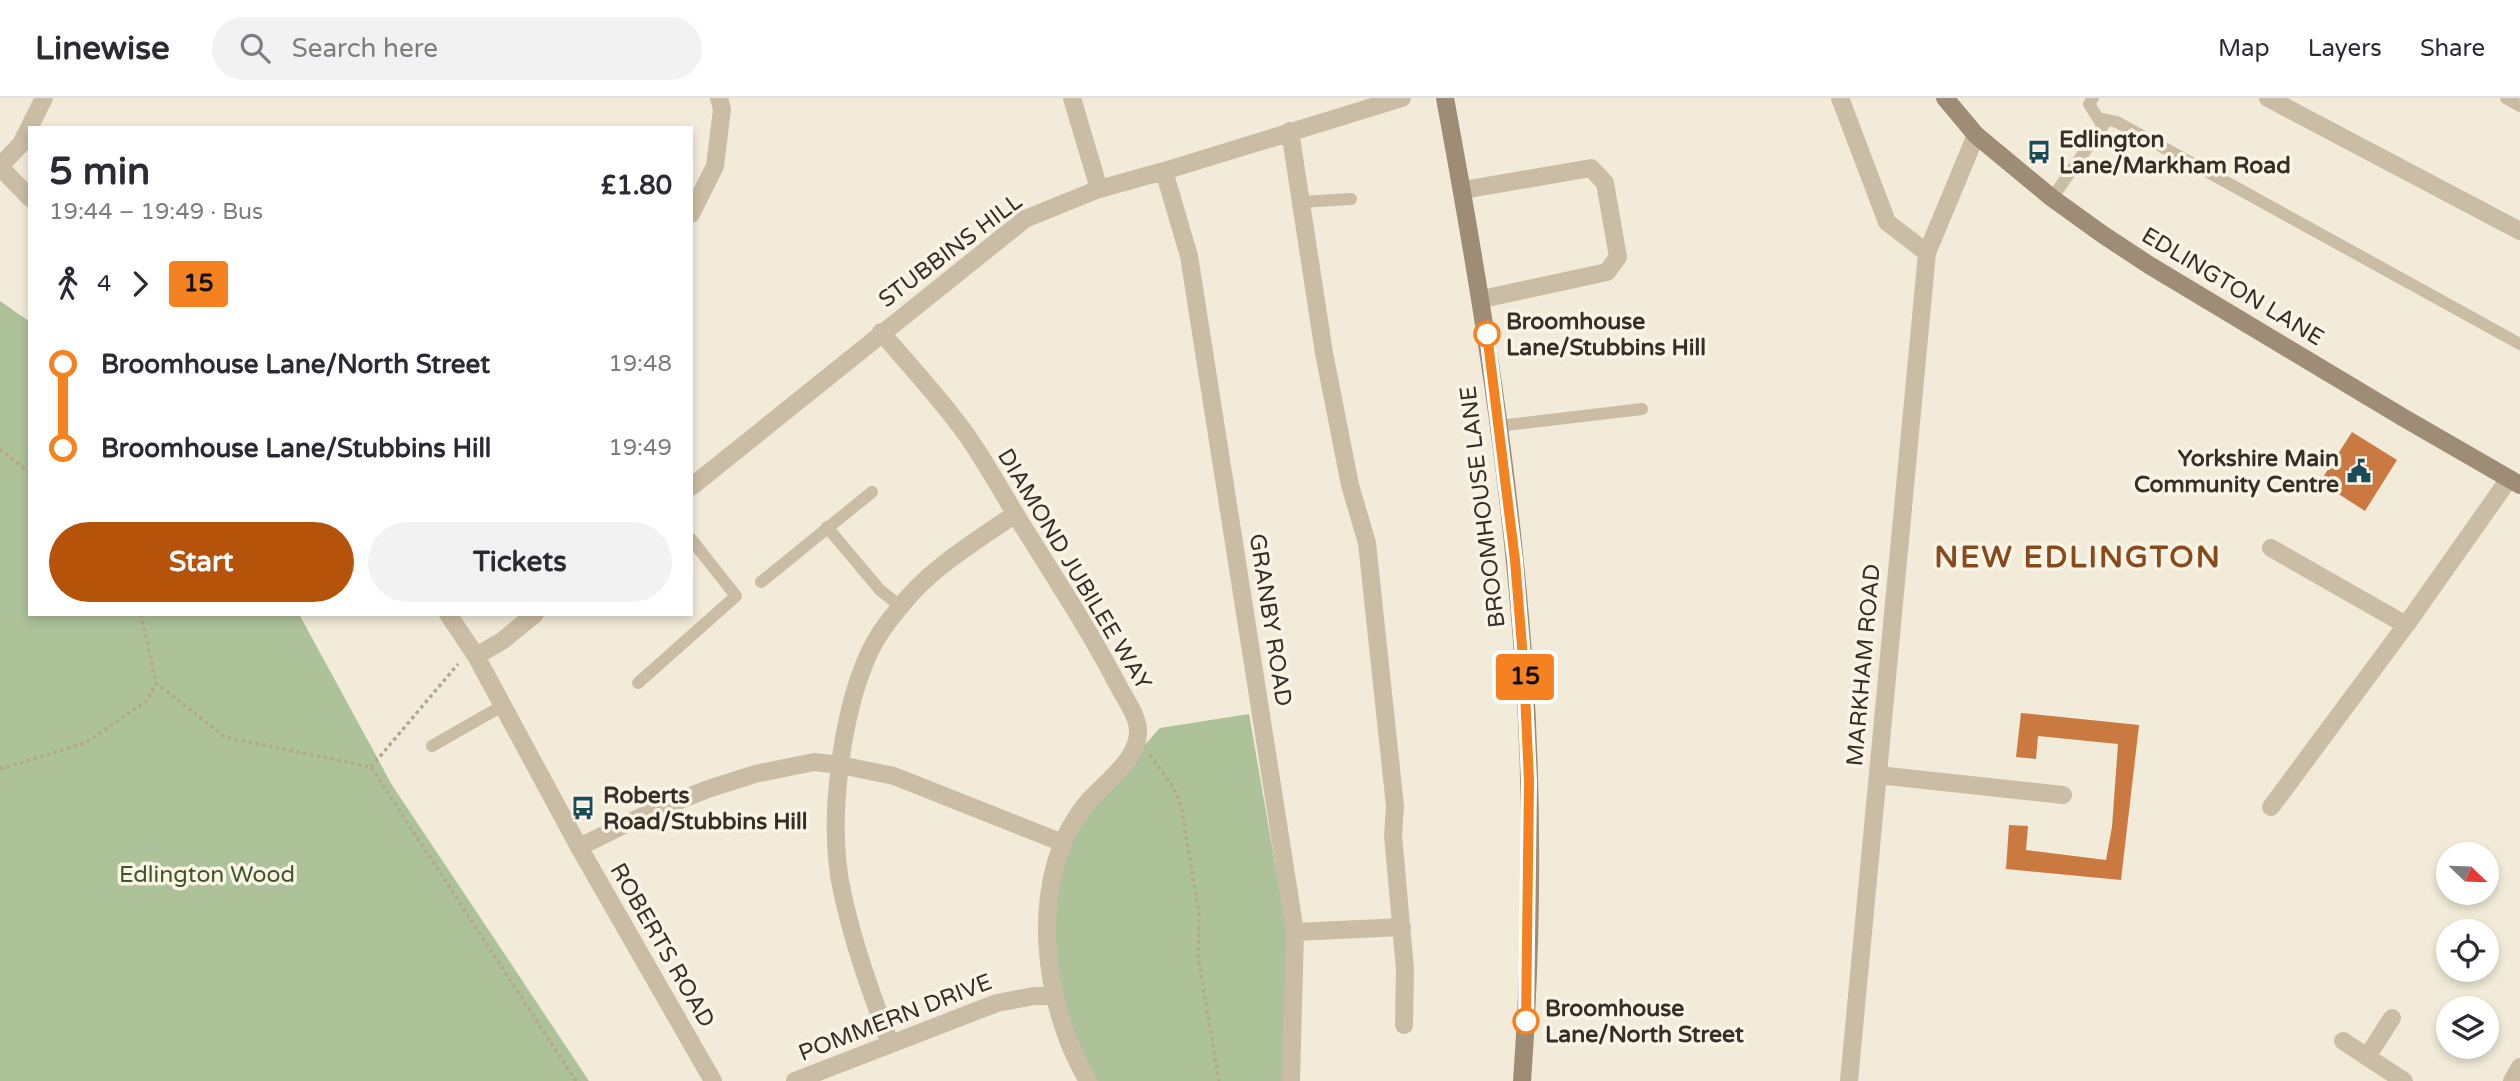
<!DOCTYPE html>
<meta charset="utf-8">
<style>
:root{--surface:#fff;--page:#f2f2f3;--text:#2b2b33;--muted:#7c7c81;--line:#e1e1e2;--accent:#b45309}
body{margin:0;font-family:"Varela Round",sans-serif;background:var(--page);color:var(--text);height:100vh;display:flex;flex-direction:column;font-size:26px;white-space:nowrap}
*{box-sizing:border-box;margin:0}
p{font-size:23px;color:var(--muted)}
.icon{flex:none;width:38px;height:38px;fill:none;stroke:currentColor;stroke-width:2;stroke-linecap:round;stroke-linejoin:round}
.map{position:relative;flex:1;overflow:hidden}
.side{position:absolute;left:28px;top:28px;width:665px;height:490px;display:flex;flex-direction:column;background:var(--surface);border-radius:0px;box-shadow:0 4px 10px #0003}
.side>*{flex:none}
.badge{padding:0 14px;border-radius:5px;font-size:24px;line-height:46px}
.needle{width:46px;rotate:113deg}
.controls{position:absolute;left:2436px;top:744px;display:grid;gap:14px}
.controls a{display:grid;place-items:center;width:63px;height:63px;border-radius:50%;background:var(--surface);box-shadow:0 4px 10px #0003;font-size:35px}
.map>.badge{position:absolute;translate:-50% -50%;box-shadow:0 0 0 4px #fff}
.legs{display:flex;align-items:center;gap:10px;height:77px;padding:0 21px;font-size:23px}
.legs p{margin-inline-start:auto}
.head{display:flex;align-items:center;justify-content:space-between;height:119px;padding:0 21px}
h1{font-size:38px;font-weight:700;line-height:52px}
.cta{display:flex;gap:14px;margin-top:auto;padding:14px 21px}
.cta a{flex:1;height:80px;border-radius:42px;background:var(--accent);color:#fff;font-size:28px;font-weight:700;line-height:80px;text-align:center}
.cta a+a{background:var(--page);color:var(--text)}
ul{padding:0 21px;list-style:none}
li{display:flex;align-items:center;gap:24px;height:84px;font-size:26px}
li i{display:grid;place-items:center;width:10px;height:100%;margin:0 9px;background:currentColor}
li i::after{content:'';width:18px;height:18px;margin:-9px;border:5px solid;border-radius:50%;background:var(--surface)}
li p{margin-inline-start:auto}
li:first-child i{background:linear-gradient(#0000 50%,currentColor 0)}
li:last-child i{background:linear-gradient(currentColor 50%,#0000 0)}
header{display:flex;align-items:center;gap:42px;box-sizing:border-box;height:98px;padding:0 35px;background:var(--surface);border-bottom:2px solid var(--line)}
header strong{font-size:33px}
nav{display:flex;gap:38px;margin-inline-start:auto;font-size:24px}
.search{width:490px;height:63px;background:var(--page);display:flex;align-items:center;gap:18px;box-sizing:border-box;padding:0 24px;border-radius:38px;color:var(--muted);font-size:26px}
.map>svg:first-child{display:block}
</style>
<header>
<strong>Linewise</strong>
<div class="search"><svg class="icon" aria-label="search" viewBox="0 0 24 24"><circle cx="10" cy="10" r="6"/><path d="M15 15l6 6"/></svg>Search here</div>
<nav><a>Map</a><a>Layers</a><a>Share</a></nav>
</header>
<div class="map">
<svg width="2520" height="983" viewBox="0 0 2520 983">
<rect width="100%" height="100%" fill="#f2ebd9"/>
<!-- green -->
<path fill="#adc299" d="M0,203L30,224V516H299L392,687L589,983H0Z
M1249,616L1287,834L1283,983H1097L1073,941L1050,840L1054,790L1077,721L1160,630Z"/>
<!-- building -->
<path fill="#ca7940" d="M2352,334L2397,362L2365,413L2320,384Z
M2021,615L2139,627L2121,782L2006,771L2009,727L2028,728L2026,752L2106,762L2112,729L2118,646L2038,638L2036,661L2016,659Z"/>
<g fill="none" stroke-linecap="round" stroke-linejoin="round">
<!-- path -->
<path stroke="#b6a78f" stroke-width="3.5" stroke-dasharray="3.5 3.5" stroke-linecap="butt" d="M0,351L30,375
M141,516L156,585L225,639L371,669L576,983
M1150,657L1174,690L1181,708L1199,816L1198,858L1219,983
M371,669L458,566
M0,671L85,645L147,603L156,585"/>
<!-- lane -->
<path stroke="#cbbda5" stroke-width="12" d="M2506,0L2520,8
M2098,20L2117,24L2520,246
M2052,100L2103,28L2089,6L2093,0
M1301,104L1351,101
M1498,328L1642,311
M827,429L880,492L900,508
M761,484L872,394
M638,585L736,498L691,441
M432,648L502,608"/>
<!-- street -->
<path stroke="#cbbda5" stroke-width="18" d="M1072,0L1099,91
M1840,0L1887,124L1927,155
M2268,0L2520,133
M1290,33L1324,255L1350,387L1367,445L1395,708L1393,737L1405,871L1404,927
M0,68L21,46L44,0
M0,69L30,100
M1164,73L1189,158L1295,834L1291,983
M1463,92L1591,70L1605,85L1618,159L1607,174L1482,201
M691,116L715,68L722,11L719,0
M881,234C909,267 938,298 963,332C985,362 1003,396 1022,427C1056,481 1091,535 1120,591C1127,604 1139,620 1138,635C1137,663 1103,686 1086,706C1026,780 1042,906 1088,983
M691,389L1025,121L1099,91L1164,73L1402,0
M2271,450L2406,527
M448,516L476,558L579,749L713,983
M476,558L502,543L535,516
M1878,677L2063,697
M2271,709L2406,527L2509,381
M579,749L653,713L708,691L755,676L814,664L840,667L894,678L1063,745
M1295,834L1402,829
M2343,943L2404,983
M890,945C871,895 853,845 842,793C827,725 841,615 870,553C877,538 889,522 900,509C930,470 975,444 1015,416
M2367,959L2392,920
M795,983L997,905L1034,898H1054
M1849,983L1927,155L1976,37
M2512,983L2520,969"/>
<!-- secondary -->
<path stroke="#9e8c76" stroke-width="18" d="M1445,0C1480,189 1511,379 1524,571C1533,707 1532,846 1522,983
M1945,0L1976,37L2052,100L2102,136L2149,167L2404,320L2520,387"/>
</g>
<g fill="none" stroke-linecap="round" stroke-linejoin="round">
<!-- line-1 casing -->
<g stroke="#fff" stroke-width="16">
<path id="line-1" d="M1487,236L1515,462L1524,572L1529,683L1526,923"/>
</g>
<!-- line-1 -->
<use href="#line-1" stroke="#f58220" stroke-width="10"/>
</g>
<!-- icons -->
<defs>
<g id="bus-bare" transform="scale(1.89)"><path d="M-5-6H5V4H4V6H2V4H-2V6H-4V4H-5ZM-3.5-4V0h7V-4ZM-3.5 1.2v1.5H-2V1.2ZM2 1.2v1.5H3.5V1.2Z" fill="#1b4a59" stroke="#faf4e6" stroke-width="2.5" paint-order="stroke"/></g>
<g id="civic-bare" transform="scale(1.89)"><path d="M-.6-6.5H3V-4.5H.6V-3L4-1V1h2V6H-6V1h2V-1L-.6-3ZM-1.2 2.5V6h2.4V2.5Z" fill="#1b4a59" stroke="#faf4e6" stroke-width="2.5" paint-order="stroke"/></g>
</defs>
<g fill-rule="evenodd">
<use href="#bus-bare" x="2039" y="54"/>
<use href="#civic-bare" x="2359" y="373"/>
<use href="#bus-bare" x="583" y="710"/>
</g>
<!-- markers -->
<g fill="#fff" stroke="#f58220" stroke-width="3.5">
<circle cx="1487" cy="236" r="12"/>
<circle cx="1526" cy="923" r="12"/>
</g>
<g text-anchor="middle" stroke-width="7" stroke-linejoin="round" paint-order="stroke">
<!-- poi labels -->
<g font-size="23" font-weight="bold" fill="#362e27" stroke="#faf4e6" text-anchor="start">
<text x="2059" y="49">Edlington<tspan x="2059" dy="26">Lane/Markham Road</tspan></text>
<text x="2339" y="368" text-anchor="end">Yorkshire Main<tspan x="2339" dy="26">Community Centre</tspan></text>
<text x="603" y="705">Roberts<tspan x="603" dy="26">Road/Stubbins Hill</tspan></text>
</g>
<!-- street labels -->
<g font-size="23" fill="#362e27" stroke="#faf4e6">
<text transform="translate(950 152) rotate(-37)" y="8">STUBBINS HILL</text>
<text transform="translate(2233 188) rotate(31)" y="8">EDLINGTON LANE</text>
<text transform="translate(1482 409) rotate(-97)" y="8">BROOMHOUSE LANE</text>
<text transform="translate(1075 471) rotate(59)" y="8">DIAMOND JUBILEE WAY</text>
<text transform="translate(1271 522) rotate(81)" y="8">GRANBY ROAD</text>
<text transform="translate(1863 567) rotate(-85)" y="8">MARKHAM ROAD</text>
<text transform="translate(663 847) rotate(60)" y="8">ROBERTS ROAD</text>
<text transform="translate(895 919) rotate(-21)" y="8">POMMERN DRIVE</text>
</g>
<!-- stop labels -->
<g font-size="23" font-weight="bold" fill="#362e27" stroke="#faf4e6" text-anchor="start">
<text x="1506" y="231">Broomhouse<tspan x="1506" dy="26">Lane/Stubbins Hill</tspan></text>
<text x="1545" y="918">Broomhouse<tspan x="1545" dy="26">Lane/North Street</tspan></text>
</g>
<!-- park labels -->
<g font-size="23" fill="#3e552a" stroke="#faf4e6">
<text x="207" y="784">Edlington Wood</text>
</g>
<!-- district labels -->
<g font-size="30" font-weight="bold" letter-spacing="2" fill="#88491d" stroke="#faf4e6">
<text x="2078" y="469">NEW EDLINGTON</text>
</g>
</g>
</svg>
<div class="controls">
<a><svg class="needle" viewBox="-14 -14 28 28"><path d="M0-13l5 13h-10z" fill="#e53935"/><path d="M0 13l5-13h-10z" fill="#7c7c81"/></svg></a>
<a><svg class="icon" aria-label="locate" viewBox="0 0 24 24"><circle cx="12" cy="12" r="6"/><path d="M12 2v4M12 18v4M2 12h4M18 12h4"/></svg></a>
<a><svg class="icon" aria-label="layers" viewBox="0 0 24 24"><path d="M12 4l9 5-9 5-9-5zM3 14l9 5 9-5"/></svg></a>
</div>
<b class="badge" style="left:1525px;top:579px;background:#f58220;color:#111">15</b>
<section class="side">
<div class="head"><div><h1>5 min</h1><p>19:44 – 19:49 · Bus</p></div><b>£1.80</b></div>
<div class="legs"><svg class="icon" aria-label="walk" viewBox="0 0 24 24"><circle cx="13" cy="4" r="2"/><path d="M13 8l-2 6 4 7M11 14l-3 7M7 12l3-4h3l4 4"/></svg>4<svg class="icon" aria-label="forward" viewBox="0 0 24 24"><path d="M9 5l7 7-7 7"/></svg><b class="badge" style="background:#f58220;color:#111">15</b></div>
<ul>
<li><i style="color:#f58220"></i><b>Broomhouse Lane/North Street</b><p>19:48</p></li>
<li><i style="color:#f58220"></i><b>Broomhouse Lane/Stubbins Hill</b><p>19:49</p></li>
</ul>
<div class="cta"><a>Start</a><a>Tickets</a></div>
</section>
</div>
